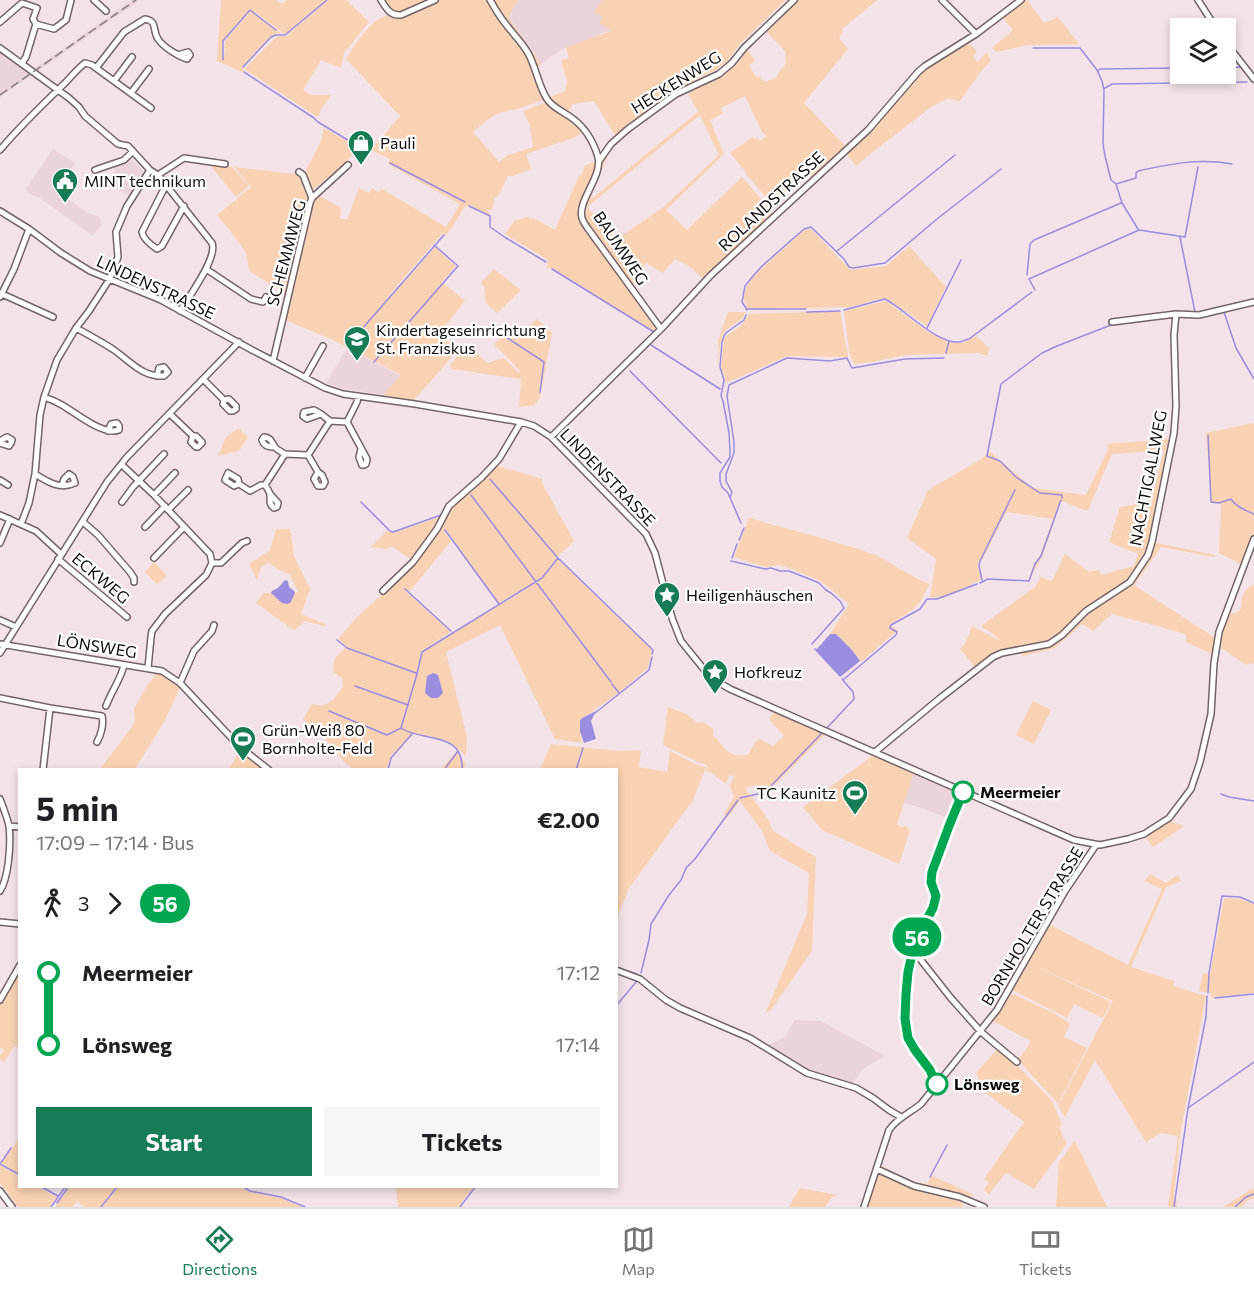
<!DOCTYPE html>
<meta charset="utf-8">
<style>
:root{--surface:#fff;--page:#f6f6f6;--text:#202124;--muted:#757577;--line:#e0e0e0;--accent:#177c55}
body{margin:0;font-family:Commissioner,sans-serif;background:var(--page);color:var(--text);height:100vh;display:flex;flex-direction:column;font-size:22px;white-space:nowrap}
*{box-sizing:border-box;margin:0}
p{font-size:20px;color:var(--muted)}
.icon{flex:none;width:33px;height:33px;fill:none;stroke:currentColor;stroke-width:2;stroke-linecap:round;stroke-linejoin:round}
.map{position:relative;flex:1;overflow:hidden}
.details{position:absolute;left:18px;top:768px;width:600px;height:420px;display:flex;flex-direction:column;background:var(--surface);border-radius:0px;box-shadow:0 3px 9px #0003}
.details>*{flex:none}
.badge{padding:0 12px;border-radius:20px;font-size:21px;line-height:39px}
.tools{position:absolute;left:1170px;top:18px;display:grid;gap:12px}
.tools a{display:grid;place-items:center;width:66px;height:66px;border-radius:0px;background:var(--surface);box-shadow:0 3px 9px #0003;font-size:30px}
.map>.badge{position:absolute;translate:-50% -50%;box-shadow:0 0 0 3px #fff}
.legs{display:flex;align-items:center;gap:9px;height:66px;padding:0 18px;font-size:20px}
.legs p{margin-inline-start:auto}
.overview{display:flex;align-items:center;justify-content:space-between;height:102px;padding:0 18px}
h1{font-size:33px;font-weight:700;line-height:45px}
.primary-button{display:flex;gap:12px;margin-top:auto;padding:12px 18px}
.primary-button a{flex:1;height:69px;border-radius:0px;background:var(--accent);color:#fff;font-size:24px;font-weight:700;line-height:69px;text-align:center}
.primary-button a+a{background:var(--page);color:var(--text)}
ul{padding:0 18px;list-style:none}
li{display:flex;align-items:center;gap:21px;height:72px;font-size:22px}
li i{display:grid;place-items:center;width:9px;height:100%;margin:0 8px;background:currentColor}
li i::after{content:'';width:15px;height:15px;margin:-8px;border:4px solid;border-radius:50%;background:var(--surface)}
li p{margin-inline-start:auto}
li:first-child i{background:linear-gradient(#0000 50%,currentColor 0)}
li:last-child i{background:linear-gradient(currentColor 50%,#0000 0)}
.tab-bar{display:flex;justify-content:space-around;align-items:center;height:84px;border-top:2px solid var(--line);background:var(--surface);font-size:16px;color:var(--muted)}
.tab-bar a{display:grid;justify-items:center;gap:3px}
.tab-bar .on{color:var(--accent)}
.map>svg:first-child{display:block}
</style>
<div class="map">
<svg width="1254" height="1207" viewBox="0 0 1254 1207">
<rect width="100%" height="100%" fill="#f3e3e8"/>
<!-- built -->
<path fill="#ebd3db" d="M132,0H140L37,72L34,69Z
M518,0H602L595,12L603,17L600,23L613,31L602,33L579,44L566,47L541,64L509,17L514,6Z
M0,51L27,72L30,71L33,74L0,97Z
M53,149L75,163L56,190L88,213L95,215L100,218L102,224L93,236L40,198L31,195L25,190Z
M129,158L141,168L143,174L129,196L107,182L115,170L113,165Z
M347,348L401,376L383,395L344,389L326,383Z
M914,773L959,792L960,794L950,819L922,808L904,803Z
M795,1020L821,1021L885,1056L863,1069L852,1084L821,1076L796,1064L768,1045L785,1037Z"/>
<!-- green -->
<path fill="#f8d2b2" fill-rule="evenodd" d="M221,0H276L282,4L287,0H326L285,34L250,9L222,42V55L224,56L225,41L251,11L281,33L270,37L242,67L244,73L217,61Z
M328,0H346L369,22L344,53L341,68L321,60L303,90L311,95H331L320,111L319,116H316L244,69L278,36H286Z
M383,0H432L399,14L392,12Z
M439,0H488L517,41L529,61L544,97L543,100L521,108L498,113L486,121L473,132L499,162L508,155L533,147L530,125L523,111L547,102L553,109L583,131L576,137L526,154L531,169L513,176H508L499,194L494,199L492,210H486L491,214V217L470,205L465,206L447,235L443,233L389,295L391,297L435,247L456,266L442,282L465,301L439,334L458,350L416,398L411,401L381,397L401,375L331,339L285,320L313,203L318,195L341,208L340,219H348L352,206L359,188L369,193L372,188L379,192L382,189L446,227L460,204L388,164L390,159L371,150L400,116L346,59C354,45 373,17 389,15C394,14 399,17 403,15C415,13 428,5 439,0Z
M491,0H518L514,6L509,18L541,64L536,68Z
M602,0H786L740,44L728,60L716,70L695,80L690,85L616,137L594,101L573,104L567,114L556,106L548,98L565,91L567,82L561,60L569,58L566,47C582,43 596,35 612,31L599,23L603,17L594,12Z
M798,0H877L842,29L843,31L839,38L848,49L804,103L845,146L810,178L804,173L772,204L745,173L746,172L731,154V152L753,137L755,140L758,138L760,141L767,136L762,132L745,96L721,108L723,113L710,120L724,154L666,210L687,230L742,177L773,213L703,278L687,265L675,259L663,273L646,263L632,286L606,251L603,254L657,329L654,332L552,268H547L548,260L505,234L514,221L527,217L532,219L533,218L555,230L579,176L582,174L584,166L597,161L600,165L604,157H607L590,200L698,112L687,91L721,75L734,65L736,66L747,49L755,61L749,65L756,77L759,76C762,83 768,81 775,79L781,69L786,64L785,51L766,31ZM700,115L719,155L665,206L617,239L587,207Z
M1025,0H1027L1044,23L1058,17L1079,44L1028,45L996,52L992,48L1013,30L1002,17Z
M968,43L977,51L973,57L978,62L987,52L991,61L982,70L960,101L948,99L942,101L930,108L870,154L856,166L846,153L881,120L921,74L927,68Z
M324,128L357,147L345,164L311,191L304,173L320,144Z
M209,164L232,167L249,186L236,197Z
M234,167L295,174L303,179L310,198L286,294L249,271L246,253L231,232L217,215L251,187Z
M811,229L851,270L886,266L909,246L946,287L927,326L886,298L845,308L841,307L749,310C748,309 745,302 744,301C741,276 785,252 799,234L805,230Z
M494,269L521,290L497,313L486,303L484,286L481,283Z
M886,301L928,332L947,341L962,343L976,336L989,348L987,356L979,353L905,355L873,362L854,364L849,352L844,311Z
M840,311L848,357L788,356L726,383L721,367L724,338L742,325L749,314Z
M728,312H746C741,324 731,323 725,332C718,341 719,364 718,376V340Z
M537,319L552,333L540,398L534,405L519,407L521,379L452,369L450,365L468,344L487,363L504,358L518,372H521L494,344L511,327L520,335Z
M1254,423V535L1242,565L1219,553L1221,504L1211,502L1206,433Z
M238,428L248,437L239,451L218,456L226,437Z
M1170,439L1151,542L1215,555L1214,557L1161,547L1134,585L1215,638L1212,654L1186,642V634L1112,614L1093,631L1082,624L1055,648L1023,656L1020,648L1000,652L976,668L960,649L965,644L972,626L998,640L997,637L981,626L1035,587L1041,577L1052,581L1065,554L1089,572L1099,570L1101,575L1134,566L1138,554L1109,542L1120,507L1151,502L1164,450L1112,454L1088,510H1084L1061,501L1042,557L1029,580L1033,565L1040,555L1053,519L1006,512L983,559L979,561L978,564L981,580C965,587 948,599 930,597L936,559L907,538L928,490L983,458L989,451L1033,488L1086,495L1107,452L1108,444Z
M496,464L497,466L543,479L542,483L574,541L558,556L542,578L499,603L445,529L444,531L451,541L410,591L404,590L449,630V633L423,650L422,652L542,579L558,559L652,650L648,668L617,694L580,720V731L582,743L555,739L500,625L446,652L467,737L466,756C448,738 435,738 412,733V735L396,753L392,754L387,769H353L344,762L323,736L303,719L312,704C329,708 333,700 343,687L342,678L333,672L335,658L345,648L405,669L347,647L338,639L357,617L407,572L420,558L445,522L444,520L449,509L456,501L467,495Z
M442,516L435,529L412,560L393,547L385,549L371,547L387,531L396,532Z
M749,518C788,529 828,539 867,552C889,559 907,576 929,584C921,608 909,612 889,625L898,630L861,662L852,650L836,634H830L849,604L822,582L792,569L779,565L766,567L734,557Z
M276,529H290L294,556L310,589L301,614L327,625L324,626L305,621L295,630L292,629L256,603L264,593H271L282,603L291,602L295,593L298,592L290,575L278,569L269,563L261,567L257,580L249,564L270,550Z
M154,562L167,576L157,584L145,572Z
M1254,584V663L1246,665L1220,647C1222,635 1225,624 1231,613C1246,613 1239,604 1243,595C1245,590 1250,587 1254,584Z
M155,672L166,677L180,688L164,722L135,769H100L135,723L134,709L148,684L152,680Z
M1033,701L1051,710L1034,744L1016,735Z
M668,707L687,714L697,723L703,722L713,729V736C728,749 726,758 748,755L755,742L760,739L773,746L784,736L769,719L775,711L825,734L776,784L765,793L756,785L745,788L768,819L773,831L816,857L812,951L770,1011L766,1012L807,914L809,873L770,851L762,831L740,801L727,818L724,814L734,797L730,786L734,776L729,775L726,784L710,772H706L707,765L698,762L663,745Z
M551,744L620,751L641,750L639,767L667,772L670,751L697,765L706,767L693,800L629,888L617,918L616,770L540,769Z
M457,751L465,763L464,769H441Z
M238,754H242L265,769L228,770Z
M872,756L914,773L897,824L901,827L906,826L910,830L899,864L822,830L803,807Z
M1170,821L1184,826L1153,847L1145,836Z
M1150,874L1166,883L1178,875L1181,881L1166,887L1131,967L1174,981L1173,986L1206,996L1180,1136L1174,1195L1177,1207H1168L1178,1136L1161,1133L1146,1142L1095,1060L1065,1117L1058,1106L1113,1001L1028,963L1050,925L1128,965L1162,889L1145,881Z
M1224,898L1239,899L1254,904V993L1211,998V993L1199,991L1203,973L1210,974Z
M1028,963L1111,1002L1103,1018L1074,1004L1067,1018L1014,991L1013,989Z
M19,968V1047H14L4,1062L0,1059V1056L4,1050L0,1048V1004Z
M1014,994L1057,1015L1070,1024L1064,1037L1087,1048L1058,1104L1018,1060L1029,1045L1030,1041L993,1021L1003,1008L1010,995Z
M998,1048L1015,1063L1052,1101L1062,1125L1059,1127L1062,1133L1061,1134L1067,1143L1034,1189L1006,1173L989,1194L984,1190L989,1182L984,1179L1024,1122L986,1093L976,1073Z
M19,1133L20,1174H19L1,1163L18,1140V1136Z
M1075,1141L1107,1207H1056L1059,1162Z
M0,1165L19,1176L20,1186L38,1187L57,1197L49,1207H18L0,1183Z
M882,1166L914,1182L927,1184L932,1176L973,1194L972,1197L919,1185L882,1169Z
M882,1174L914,1188L960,1199L963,1207H867L878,1175Z
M119,1186L240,1187L250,1192L281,1198L302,1207H102Z
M70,1187V1186L117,1187L101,1207H84L78,1201L72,1207H55Z
M396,1187V1186L474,1187L461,1203L463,1205L462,1207H398Z
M800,1188L837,1195L832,1197L825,1207H789Z
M1254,1188V1198L1247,1201L1241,1207H1223Z"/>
<!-- water -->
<path fill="#9a8cde" d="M285,580L288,581L289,587L294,591L295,593L291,602L288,604L282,603L271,593L272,591L278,588Z
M830,634H836L852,650L860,661L840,677L814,649V648L817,649Z
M433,673L438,675L443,693L438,698H431L425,693L427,676Z
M596,711L591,721L596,739L584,743L580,731V720L584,717Z"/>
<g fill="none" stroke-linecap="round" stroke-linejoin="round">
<!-- stream -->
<path stroke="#9a8cde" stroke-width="1.5" d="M963,17L977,30
M1033,48H1080L1097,70L1102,81L1104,90L1103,144L1105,156L1111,180L1116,184L1122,203L1138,229
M223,60V41L250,10L276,30
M243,67L271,37L276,35H285L327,0
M1226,68L1242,67
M1098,71L1100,69L1180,68
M244,72L314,118L318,122L356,145
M1105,88L1112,84L1247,82
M390,163L465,202
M1116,184L1136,178V173L1138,171C1170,164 1198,158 1232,164
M469,206L490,216V227L506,238L546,262
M778,209L833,158
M1180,237L1195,312
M740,245L774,213
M837,251L955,155
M552,269L654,332
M1027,275L1030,244L1034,240L1121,203
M701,282L705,277
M1035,290L1029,279L1139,230L1185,237L1198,167
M747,309H806
M747,310L742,302L745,286L753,276L762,266L804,229L811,227L844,259L849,267L853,268L885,263L937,219L1001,169
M844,310L885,299C906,310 936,344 960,342C961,342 967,339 969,339L1032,292
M807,312L840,311
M1224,312L1236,348L1254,379
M927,328L961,260
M503,335L544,362L540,392
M348,345L444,235
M651,345L720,389
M946,353L949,341
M374,362L458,266L434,245
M630,371L721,463
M581,411L656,338
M1208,435L1211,502L1219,503L1231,499C1236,507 1246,511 1254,514
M490,479L558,558L653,650L652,654
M471,495L611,682
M730,498L732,492L726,481V474L734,453V442L727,396L729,385L787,358L830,361L847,358L852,368L905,359L944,358
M1062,498V495L1040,493L1016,477L1000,461L987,456L1001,384L1042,353L1057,346L1111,325
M361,502L390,531L393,532L441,515
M741,523L728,493L722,487L720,481V473L730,457V450L729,433L723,401L721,396L724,380L720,367L722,342L724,336L727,332L744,320L746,315
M445,530L499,604
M739,540L744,528
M732,558L737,544
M731,561L765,569L771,568L780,571H789L812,580L819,583L826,590L831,593L840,601L844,608L812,644
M982,580L979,566L980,561L1015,490
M980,583L988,579L1029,581L1035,564L1041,556L1061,500
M405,589L451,631
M337,640L347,648L416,673
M843,680L896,635L897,632L890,628L891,625L920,609L927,599H937L977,584
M612,684L619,693
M355,686L408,705
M329,711L387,735L401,728
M595,713L649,670L652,657
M826,729L854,699L853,692L842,679
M388,770L391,758L412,734
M444,770L458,751
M462,770C464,730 423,743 401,728L417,674L422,652L542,578L558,558
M576,770L583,748
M770,787L822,733
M1221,794L1229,797L1254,801
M740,798L762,793L766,790
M616,967L637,974
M641,973L649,940L651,924L669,895L681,880L686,868L695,859L738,800
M1208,993L1209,973L1222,896L1240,897L1254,903
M1215,998L1254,994
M616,1006L636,982
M1188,1108L1254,1062
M0,1164L20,1175
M0,1164L11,1148
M930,1177L947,1145
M40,1186L58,1196
M242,1186L250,1191L281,1197L305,1207
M57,1203L69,1186
M51,1207L66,1186
M101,1207L118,1186
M460,1207L476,1186
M1174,1207L1188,1108L1206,1017L1207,996
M1235,1207L1246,1197L1254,1194"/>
<!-- minor casing -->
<g stroke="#726469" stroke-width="8">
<path id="minor" d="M94,0L106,11
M381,0C386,8 390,16 401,15L435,0
M490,0C495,8 499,16 505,23C512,33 522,42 528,53C536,67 538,85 547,99C552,107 562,111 569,116C583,125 593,140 598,157C603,176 577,201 582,218C583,222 587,227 589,230L661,329
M942,0L976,34
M1198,0L1216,28
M0,22L22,3L37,8L33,19L36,24L26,57L22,63
M36,24L54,29L66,20L71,0
M1226,43L1254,79
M0,48L69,98L79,107L85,116L112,139L118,144L128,146L150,170L158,175L212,243C218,257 189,297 180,311
M96,68L124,32L145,19C158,21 152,30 158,39C163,47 178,56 187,59L190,55L188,52L178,55
M114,81L132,57
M131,93L149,69
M0,150C20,126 42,105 65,83C72,76 77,69 85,63L92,65L96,68L151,108
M599,161L611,144L628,129L676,94L719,74L732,63L744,48L794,0
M95,170L124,160L133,151
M299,172L303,175L312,198
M158,175L184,158L225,164
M166,185L142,232C143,239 151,245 157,249L162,246L184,206
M0,211L29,229L61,253L90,271L161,300L252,350L325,388L343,394L415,404L521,422L534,426L551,437L646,534L655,553L672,618L681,641L711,678L730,689L1074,840L1100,845L1128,839L1144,834L1169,818L1191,789L1200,762L1211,714L1214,663L1219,632L1254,539
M206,269L251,299L263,302L266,297
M2,294L53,317
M0,297L14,269L29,229
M1112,322L1176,314L1199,315L1254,302
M76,328C89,335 102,342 114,350C131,362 142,377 164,376L168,372L164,367L159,368L157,376
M273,361L310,203L312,198L348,165
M305,378L323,346
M204,380L224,400L229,399L236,406V409L233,411H230L223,404L224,400
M44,397C50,399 57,402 62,405C76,413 103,436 119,430V426L117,423L111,424L108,431
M170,414L193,436H196L202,442V443L198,447H196L191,442L193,436
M321,414L314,410L304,412L303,416L307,419L321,414L330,421
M347,422L367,459L366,464L364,465
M551,437L661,329L711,275L868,130L918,72L925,66L976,34L1021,0
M0,441L7,437L12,440L11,443L9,446L0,443
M274,447C268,447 264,446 262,440L264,437C272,438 271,442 275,447C277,450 282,452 285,454
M361,449L359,457L362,465H364
M308,455L318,472L322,475L325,482L323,486H318L314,479L318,472
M122,465L154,495L210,554L212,563
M35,474C48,482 60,490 75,483L73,477L69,474L64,479L62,485
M0,480L8,485
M239,484L238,479L228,473L225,480L234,486L239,484L250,491L261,485H265L285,454L308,455L330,421L347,422L357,402L358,396
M265,485C267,488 270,492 270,495C271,501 268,503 274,508L277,507L278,503L270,494
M154,495L175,473
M122,502L133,487L164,454
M168,510L188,490
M0,515L36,531L61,554
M83,522L98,535L130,572L134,578V582
M21,524L29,503L35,474L40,415L44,397L57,360L76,328L89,311L109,280L118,257L116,232L127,206L150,170
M145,527L165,506
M0,543L10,519
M154,558L184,527
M58,559L127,617
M383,591L413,562L437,529L449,506L482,477L499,459L521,422
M0,620L16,627
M0,644L162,671L180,683L240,747L269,770
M0,653L107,482L127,457L239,342
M148,668L151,637L152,631L165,614L206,575L212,563H221L242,543L247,541
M180,683L194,651L212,631L214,625
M0,698L50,708L102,716C104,724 101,735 97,742
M106,706C111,692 121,679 124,665
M875,752L939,699L993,657L1002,653L1049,644L1062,635L1086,611L1130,582L1148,555L1152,542L1174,433L1176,406L1174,335L1176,314
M43,770L50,708
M0,799C3,807 7,817 9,826C11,843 9,877 0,891
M9,826L20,827
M0,922L20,924
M913,950L950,997L981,1032L1017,1062
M616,970L640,979L666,1000L680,1008L750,1038L807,1073L856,1088L873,1098L889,1110L901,1117
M0,1000L20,965
M937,1084L930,1070L915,1050L908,1038L905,1019L906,994L908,972L913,950L918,935L933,908L936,896L931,882L932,872L949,826L963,792
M877,1169L914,1186L960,1197L984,1207
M0,1191L12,1207
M864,1207L889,1130C897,1118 910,1113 921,1104L997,1010L1065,891L1096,845"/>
</g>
<!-- minor -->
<use href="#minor" stroke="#fff" stroke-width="5"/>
<!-- rail -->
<path stroke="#887d81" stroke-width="1.5" stroke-dasharray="9 4.5" stroke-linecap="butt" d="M0,95L136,0"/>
</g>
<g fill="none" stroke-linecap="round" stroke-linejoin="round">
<!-- line-1 casing -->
<g stroke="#fff" stroke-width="14">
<path id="line-1" d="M937,1084L935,1082L930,1070L915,1050L908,1038L905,1019L906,994L908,972L913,950L918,935L933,908L936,896L931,882L932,872L949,826L963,792"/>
</g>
<!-- line-1 -->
<use href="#line-1" stroke="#00a651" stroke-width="9"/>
</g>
<!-- icons -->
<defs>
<g id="shop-pin" transform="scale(1.35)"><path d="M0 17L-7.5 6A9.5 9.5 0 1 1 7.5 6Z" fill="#177c55" stroke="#fff"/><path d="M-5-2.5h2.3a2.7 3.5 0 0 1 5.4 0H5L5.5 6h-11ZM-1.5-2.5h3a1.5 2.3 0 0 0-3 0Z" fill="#fff"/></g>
<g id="civic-pin" transform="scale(1.35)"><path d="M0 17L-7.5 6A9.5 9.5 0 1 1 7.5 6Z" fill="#177c55" stroke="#fff"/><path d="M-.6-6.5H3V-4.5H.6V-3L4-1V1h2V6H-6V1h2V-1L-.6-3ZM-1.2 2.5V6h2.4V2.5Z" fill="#fff"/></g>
<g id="school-pin" transform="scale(1.35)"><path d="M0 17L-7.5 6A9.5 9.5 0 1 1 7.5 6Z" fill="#177c55" stroke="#fff"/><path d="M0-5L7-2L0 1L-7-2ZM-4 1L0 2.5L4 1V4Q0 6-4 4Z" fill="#fff"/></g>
<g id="sight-pin" transform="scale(1.35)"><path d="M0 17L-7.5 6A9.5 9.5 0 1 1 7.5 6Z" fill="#177c55" stroke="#fff"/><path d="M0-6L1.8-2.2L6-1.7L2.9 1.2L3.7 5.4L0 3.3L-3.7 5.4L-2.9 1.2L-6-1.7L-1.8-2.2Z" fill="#fff"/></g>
<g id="stadium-pin" transform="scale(1.35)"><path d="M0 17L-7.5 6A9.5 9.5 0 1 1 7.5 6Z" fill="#177c55" stroke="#fff"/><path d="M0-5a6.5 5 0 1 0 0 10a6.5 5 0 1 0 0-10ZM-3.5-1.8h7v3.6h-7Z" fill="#fff"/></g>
</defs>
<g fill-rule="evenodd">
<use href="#shop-pin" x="361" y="143"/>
<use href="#civic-pin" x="65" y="181"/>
<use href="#school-pin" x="357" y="339"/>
<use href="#sight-pin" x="667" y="595"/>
<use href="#sight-pin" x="715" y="672"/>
<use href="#stadium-pin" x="243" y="739"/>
<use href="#stadium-pin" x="855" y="793"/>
</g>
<!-- markers -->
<g fill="#fff" stroke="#00a651" stroke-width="3">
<circle cx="963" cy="792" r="10"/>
<circle cx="937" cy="1084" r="10"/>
</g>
<g text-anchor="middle" stroke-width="4.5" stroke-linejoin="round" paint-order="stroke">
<!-- street labels -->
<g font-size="16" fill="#100b0d" stroke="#fff">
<text transform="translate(676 82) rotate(-32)" y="6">HECKENWEG</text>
<text transform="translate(771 201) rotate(-43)" y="6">ROLANDSTRASSE</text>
<text transform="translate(621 248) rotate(56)" y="6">BAUMWEG</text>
<text transform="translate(286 253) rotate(-75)" y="6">SCHEMMWEG</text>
<text transform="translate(156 287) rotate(25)" y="6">LINDENSTRASSE</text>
<text transform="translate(608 477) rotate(46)" y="6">LINDENSTRASSE</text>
<text transform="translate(1148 478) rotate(-79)" y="6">NACHTIGALLWEG</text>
<text transform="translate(101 578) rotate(40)" y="6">ECKWEG</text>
<text transform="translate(97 646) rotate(9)" y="6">LÖNSWEG</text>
<text transform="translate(1032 926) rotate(-59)" y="6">BORNHOLTER STRASSE</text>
</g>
<!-- poi labels -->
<g font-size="16" fill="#100b0d" stroke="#fff" text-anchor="start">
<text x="380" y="149">Pauli</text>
<text x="84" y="187">MINT technikum</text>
<text x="376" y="336">Kindertageseinrichtung<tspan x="376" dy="18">St. Franziskus</tspan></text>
<text x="686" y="601">Heiligenhäuschen</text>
<text x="734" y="678">Hofkreuz</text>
<text x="262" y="736">Grün-Weiß 80<tspan x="262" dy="18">Bornholte-Feld</tspan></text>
<text x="836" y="799" text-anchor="end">TC Kaunitz</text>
</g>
<!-- stop labels -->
<g font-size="16" font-weight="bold" fill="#100b0d" stroke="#fff" text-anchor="start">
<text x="980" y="798">Meermeier</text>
<text x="954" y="1090">Lönsweg</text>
</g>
</g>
</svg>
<div class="tools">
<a><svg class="icon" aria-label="layers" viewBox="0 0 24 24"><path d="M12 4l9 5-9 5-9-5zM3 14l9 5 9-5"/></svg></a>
</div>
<b class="badge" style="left:917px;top:937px;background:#00a651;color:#fff">56</b>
<section class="details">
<div class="overview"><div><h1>5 min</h1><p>17:09 – 17:14 · Bus</p></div><b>€2.00</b></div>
<div class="legs"><svg class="icon" aria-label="walk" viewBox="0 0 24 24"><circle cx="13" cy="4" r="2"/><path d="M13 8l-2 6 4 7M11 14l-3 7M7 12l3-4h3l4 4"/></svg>3<svg class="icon" aria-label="forward" viewBox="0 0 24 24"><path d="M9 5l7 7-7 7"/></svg><b class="badge" style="background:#00a651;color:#fff">56</b></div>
<ul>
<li><i style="color:#00a651"></i><b>Meermeier</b><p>17:12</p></li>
<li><i style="color:#00a651"></i><b>Lönsweg</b><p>17:14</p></li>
</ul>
<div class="primary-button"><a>Start</a><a>Tickets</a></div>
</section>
</div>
<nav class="tab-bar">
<a class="on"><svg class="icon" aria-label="directions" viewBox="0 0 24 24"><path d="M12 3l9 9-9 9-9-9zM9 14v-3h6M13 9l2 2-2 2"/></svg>Directions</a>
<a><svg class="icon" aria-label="map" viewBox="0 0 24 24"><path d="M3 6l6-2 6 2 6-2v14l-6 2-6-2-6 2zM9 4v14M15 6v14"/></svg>Map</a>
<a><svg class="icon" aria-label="tickets" viewBox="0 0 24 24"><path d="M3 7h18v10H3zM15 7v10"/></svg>Tickets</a>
</nav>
